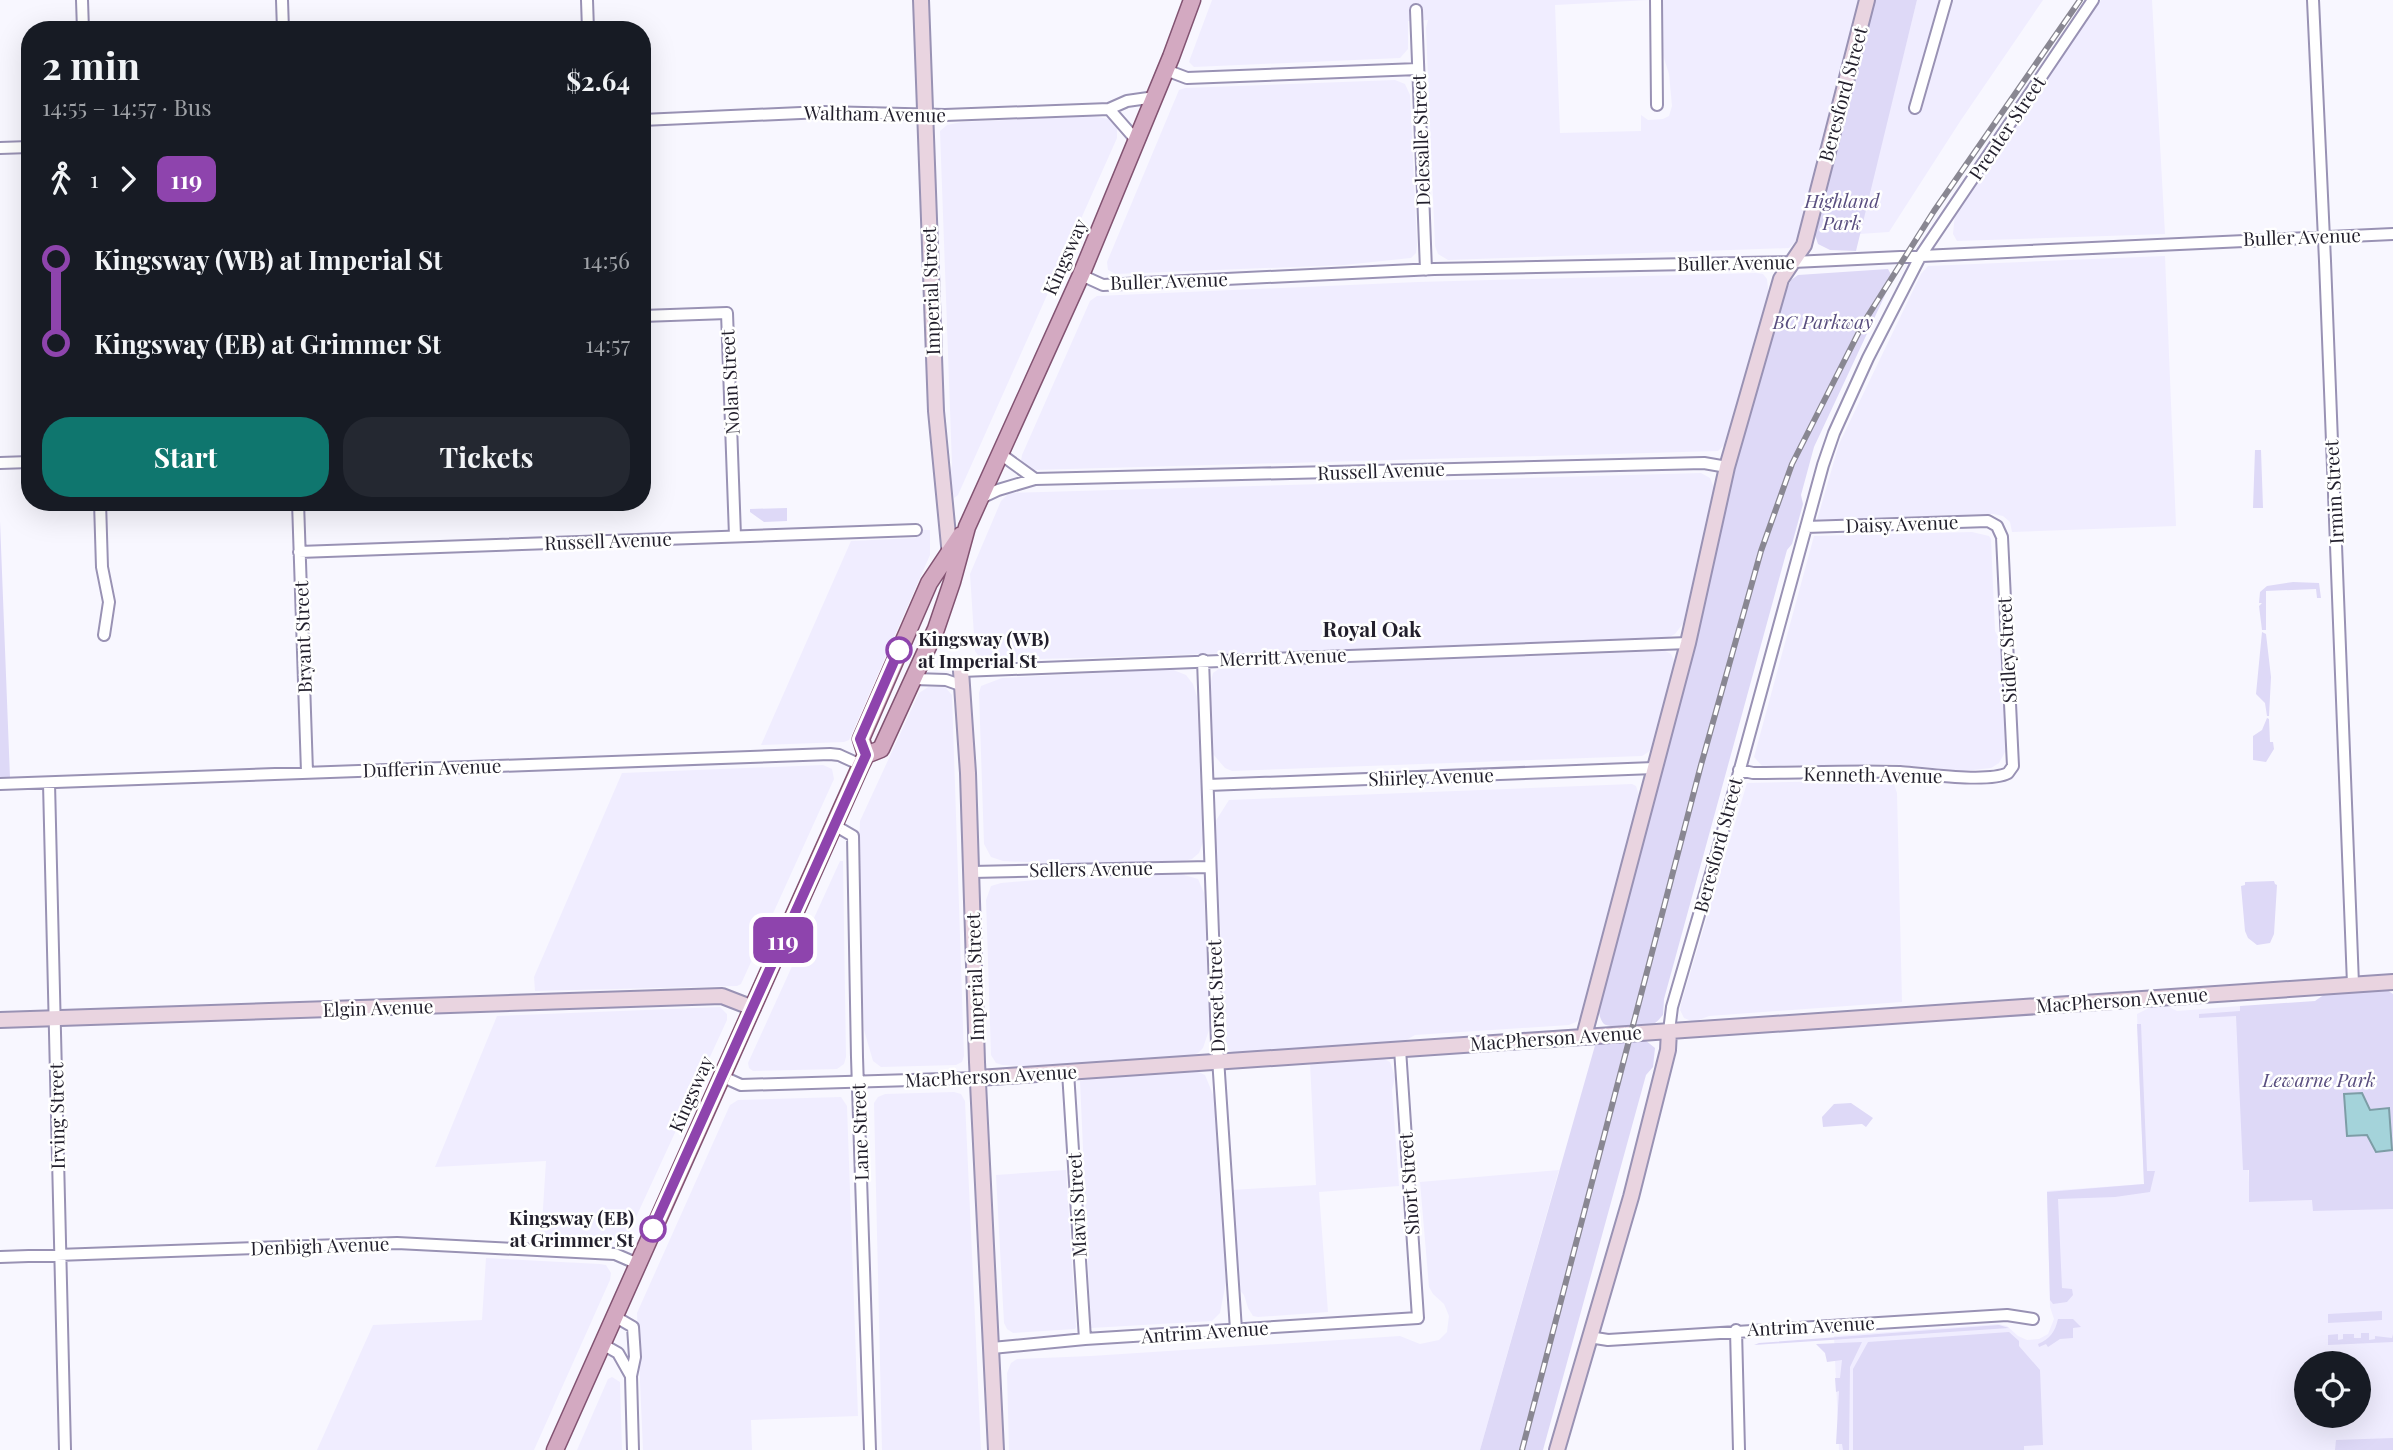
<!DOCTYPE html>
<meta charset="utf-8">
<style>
:root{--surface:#171b24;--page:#242831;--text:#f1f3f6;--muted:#9ea1a6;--accent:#0f766e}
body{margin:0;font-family:"Playfair Display",serif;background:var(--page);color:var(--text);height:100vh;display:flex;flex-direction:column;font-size:26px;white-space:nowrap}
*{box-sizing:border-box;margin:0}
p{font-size:23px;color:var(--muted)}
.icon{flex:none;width:38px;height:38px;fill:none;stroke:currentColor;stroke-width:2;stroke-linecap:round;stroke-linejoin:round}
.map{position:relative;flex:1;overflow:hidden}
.panel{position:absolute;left:21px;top:21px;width:630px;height:490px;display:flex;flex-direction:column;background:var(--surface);border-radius:28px;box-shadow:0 7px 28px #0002}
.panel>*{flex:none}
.badge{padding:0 14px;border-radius:10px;font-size:24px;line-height:46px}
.fabs{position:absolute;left:2294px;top:1351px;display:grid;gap:14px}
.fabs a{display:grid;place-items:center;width:77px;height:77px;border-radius:50%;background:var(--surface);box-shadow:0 7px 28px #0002;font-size:35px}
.map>.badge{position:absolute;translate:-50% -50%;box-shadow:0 0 0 4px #fff}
.legs{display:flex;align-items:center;gap:10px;height:77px;padding:0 21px;font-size:23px}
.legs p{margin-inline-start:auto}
.overview{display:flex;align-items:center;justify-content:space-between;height:119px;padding:0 21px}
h1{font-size:38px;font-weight:700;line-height:52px}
.action{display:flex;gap:14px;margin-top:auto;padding:14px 21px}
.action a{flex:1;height:80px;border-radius:28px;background:var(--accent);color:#fff;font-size:28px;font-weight:700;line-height:80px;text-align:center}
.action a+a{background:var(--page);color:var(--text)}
ul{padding:0 21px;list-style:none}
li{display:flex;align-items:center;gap:24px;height:84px;font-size:26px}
li i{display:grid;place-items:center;width:10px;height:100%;margin:0 9px;background:currentColor}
li i::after{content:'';width:18px;height:18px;margin:-9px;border:5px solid;border-radius:50%;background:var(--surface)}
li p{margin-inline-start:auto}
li:first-child i{background:linear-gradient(#0000 50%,currentColor 0)}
li:last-child i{background:linear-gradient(currentColor 50%,#0000 0)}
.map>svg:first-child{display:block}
</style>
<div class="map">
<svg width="2393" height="1450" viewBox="0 0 2393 1450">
<rect width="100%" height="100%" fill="#f8f7ff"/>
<!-- built -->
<path fill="#f0edff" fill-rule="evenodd" d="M1212,0H1649L1555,5L1560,133L1641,131V115L1648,120L1663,119L1669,116L1672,106L1669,74L1663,55L1661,0H1861L1805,220L1795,242L1789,248L1448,260L1438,254L1435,246L1426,28L1428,20L1408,21V49L1400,58L1194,67L1189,62L1190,59Z
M1917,0H2043L1961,120L1889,232L1859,234Z
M2101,0H2152L2165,234L1957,241L1953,234L1955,213Z
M1395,80L1405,84L1410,95L1417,245L1416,253L1411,258L1344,265L1116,274L1108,270L1107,262L1179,90L1185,88Z
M1090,116L1110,119L1117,125V138L958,495L954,498L950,474L952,465L940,131L947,125L962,122Z
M2165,256L2176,526L2012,532L2010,522L2003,516L1993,514L1817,520L1839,444L1921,274L1928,266Z
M1756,273L1763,274L1767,279L1769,299L1727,442L1718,451L1033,470L1028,469L1021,461L1022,455L1090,301L1097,296L1418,282Z
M1701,473L1710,478L1715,490L1685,621L1675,634L1665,639L1082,658L987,660L980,658L975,651L970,574L1001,501L1009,493Z
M916,530H930V555L849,740L844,742L761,745L851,541L916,538Z
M1972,532L1989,536L1991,539L1995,631L2001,643L2005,752L1999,763L1991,768L1964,771L1892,764L1762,766L1754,757L1814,536Z
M1665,651L1671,654L1676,665L1656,741L1650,751L1642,756L1232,771L1225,768L1212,753L1210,685L1213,673L1220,668Z
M1171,669L1186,675L1193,684L1197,697L1203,842L1199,853L1192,859L1183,861L1069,864L1003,861L991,857L984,844L979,693L981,686L1002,678Z
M928,687H945L952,695L964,1056L962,1062L956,1065L881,1067L873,1061L864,1030L858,870L860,821L919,693Z
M823,765L832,769L834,779L741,984L737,986L535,991L534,977L622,773Z
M1887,780L1894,784L1897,793L1902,1002L1709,1016L1694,1022L1684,1018L1680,1010L1681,1004L1747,783Z
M1632,784L1636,786L1640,798L1581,1017L1576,1022L1569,1025L1415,1035L1403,1042L1241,1054L1230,1051L1226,1045L1215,822L1229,800Z
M840,861H843L846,1057L844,1064L837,1069L753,1071L749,1068L748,1063Z
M1181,874L1198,879L1204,893L1210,1027L1203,1048L1198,1053L1187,1057L1041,1067L1002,1065L996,1063L991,1055L986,900L991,886L1001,883L1081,876Z
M2165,1005L2177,1011L2240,1006L2250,1202L2393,1196V1450H1839L1834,1336L1998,1324L2007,1326L2018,1336L2027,1340L2039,1339L2048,1334L2054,1319L2050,1307L2047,1191L2144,1184L2137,1014L2153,1006ZM2306,1363H2359V1416H2306Z
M720,1007L727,1014V1020L625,1241L619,1243L541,1240L546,1161L435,1167L497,1016Z
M1380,1057L1390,1062L1395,1077L1392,1090L1399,1186L1319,1192L1328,1312L1258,1317L1253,1316L1248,1308L1244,1295L1237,1287L1232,1190L1316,1185L1310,1063Z
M1194,1070L1205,1075L1214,1097L1226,1282L1220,1313L1212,1321L1091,1328L1080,1081L1094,1078Z
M954,1092L961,1094L965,1101L981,1450H882L874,1103L878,1097L885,1094Z
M841,1097L847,1106L858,1416L751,1420L752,1450H643L637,1313L730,1105L738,1100Z
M1066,1170L1076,1327L1075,1329L1013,1333L1007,1329L1004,1323L996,1175Z
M1559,1170L1480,1450H1009L1007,1373L1011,1363L1017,1359L1091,1356L1400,1336L1420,1344L1439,1340L1447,1332L1449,1316L1444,1304L1433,1294L1429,1287L1420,1182Z
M486,1258L600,1264L606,1265L611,1273L610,1280L534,1450H317L373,1325L482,1320Z
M612,1377L620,1382L622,1450H577L608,1379Z"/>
<!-- green -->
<path fill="#ded9f7" d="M1873,0H1917L1856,251L1830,250L1818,244L1814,232L1866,37Z
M1888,269L1893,278L1814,447L1801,495L1803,504L1792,544L1787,550L1664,999L1663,1015C1661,1017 1658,1021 1655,1023C1648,1027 1611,1029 1604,1024C1600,1020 1599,1013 1598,1008L1732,478L1784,295L1791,280L1798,275Z
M2255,450H2261L2263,508H2253Z
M787,508V521L764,522L750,512V509Z
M0,521L10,778H0Z
M2293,582L2319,583L2321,598H2317L2316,589L2266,591V630H2262L2259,606L2262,603H2259L2260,592L2267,586Z
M2262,632L2266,634L2271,677L2269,716H2267L2265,703L2256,694Z
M2267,718L2269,719L2270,742H2273L2274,749L2266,762L2253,760V736L2262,730Z
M2274,881L2275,884L2277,885L2274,934L2270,943L2257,945L2248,938L2245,931L2241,886L2245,885V882Z
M2387,990L2393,994V1209L2313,1211L2312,1200L2249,1202V1170H2243L2236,1016L2199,1018V1014L2240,1011V1006L2315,1001L2325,994Z
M2137,1024H2141L2147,1171H2155L2150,1192L2115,1197L2058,1199L2062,1288L2072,1289L2073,1295L2067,1302L2053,1304L2050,1300L2047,1192L2144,1184Z
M1645,1040L1655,1048L1653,1067L1646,1075L1543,1450H1480L1596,1042Z
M1851,1103L1873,1118L1866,1127L1862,1124L1823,1127L1822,1117L1834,1104Z
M2382,1311V1320L2328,1323V1314Z
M2058,1319H2073L2081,1327L2073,1328V1338L2060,1339L2048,1347L2046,1344L2039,1347L2038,1344C2050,1339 2055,1332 2058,1319Z
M1999,1325L2009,1328L1754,1345L1759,1343Z
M2009,1332L2019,1341V1346L2040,1370L2043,1445L2024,1446V1450H1853V1369L1868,1342Z
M2361,1333H2369V1340L2375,1339V1336L2392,1338L2393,1334V1342L2328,1345V1335L2338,1334V1340L2343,1339V1334H2354V1338H2361Z
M1862,1342L1850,1367L1849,1450H1843L1842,1444H1836L1839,1391L1836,1392L1835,1378H1840L1842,1360L1827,1362L1825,1353L1816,1344Z
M2393,1438V1450H2335L2336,1440Z"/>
<!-- water -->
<path fill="#a4d3da" stroke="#7d9da6" stroke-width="2" d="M2362,1093L2370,1110L2389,1108L2392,1150L2376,1152L2367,1135L2347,1136L2344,1094Z"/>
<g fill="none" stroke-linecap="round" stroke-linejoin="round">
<!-- street casing -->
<g stroke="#9992b4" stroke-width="14">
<path id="street" d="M82,0L83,30
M282,0L283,30
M587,0L588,30
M1656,0L1657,105
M2313,0L2325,261L2353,984
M1416,10L1426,270
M1166,70L1187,78L1418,69
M1915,108L1946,0
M1109,109L1137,141
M642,120L823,112L945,115L1109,109L1127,101L1155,97
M0,148L30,147
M1081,275L1103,285L1434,269L1793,262L2393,234
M642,316L727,313L735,536
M999,453L1035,479
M0,463L30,462
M979,499L998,490L1035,479L1704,463L1727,467
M100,502L102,567L109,602L104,635
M298,502L307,772
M299,552L916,530
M1203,660L1217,1043L1236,1330
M961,671L1688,643
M914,679L946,680L963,686
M1739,770L1753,773C1801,773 1851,770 1900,772C1923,774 1989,783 2008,773L2013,766L2002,537L1997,526L1988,521L1806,527
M49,783L65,1450
M0,784L830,754L839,755L861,765
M1208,785L1654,768
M834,825L853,836L857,1057L870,1450
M972,872L1210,867
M1669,1031L1672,1007L1717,853L1823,465L1834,433L1868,358L1921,255L2093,0
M1068,1072L1085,1339
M721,1076L741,1085L978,1078
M0,1257L397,1243L615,1254L638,1264
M614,1316L633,1327L635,1357L631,1376L633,1450
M1736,1330L1739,1450
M1589,1337L1608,1340L2007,1315L2033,1319
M602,1344L618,1353L631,1376
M992,1348L1085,1339L1418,1318L1400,1049"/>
</g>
<!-- secondary casing -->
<g stroke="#9992b4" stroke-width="18">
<path id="secondary" d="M921,0L936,411L950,556
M961,671L968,773L977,1062L996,1450
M0,1020L722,996L753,1008
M1584,1036L1688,643L1727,467L1781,279L1804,245L1867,0
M978,1078L2393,982
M1557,1450L1631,1197L1668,1050L1669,1031"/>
</g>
<!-- primary casing -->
<g stroke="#825372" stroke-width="19">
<path id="primary" d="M866,755L861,739L929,583L961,535
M555,1450L861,765L866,755L881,749L936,629L952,582L967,527L1081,275L1171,57L1192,0"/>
</g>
<!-- street -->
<use href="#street" stroke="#fff" stroke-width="10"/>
<!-- secondary -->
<use href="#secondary" stroke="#e9d4e0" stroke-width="14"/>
<!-- primary -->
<use href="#primary" stroke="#d3a9c1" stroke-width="16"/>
<!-- rail casing -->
<g stroke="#898792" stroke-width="6">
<path id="rail" d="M1522,1450L1701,765L1761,551L1792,464L1864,322L1934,211L2080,0"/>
</g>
<!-- rail -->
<use href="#rail" stroke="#fff" stroke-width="3.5" stroke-dasharray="10" stroke-linecap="butt"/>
</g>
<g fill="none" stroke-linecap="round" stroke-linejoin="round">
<!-- line-1 casing -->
<g stroke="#fff" stroke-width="16">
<path id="line-1" d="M653,1229L866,755L860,739L899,650"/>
</g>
<!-- line-1 -->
<use href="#line-1" stroke="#8e44ad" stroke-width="10"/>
</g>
<!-- markers -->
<g fill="#fff" stroke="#8e44ad" stroke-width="3.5">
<circle cx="899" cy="650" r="12"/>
<circle cx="653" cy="1229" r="12"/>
</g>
<g text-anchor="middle" stroke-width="5" stroke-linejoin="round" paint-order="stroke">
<!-- street labels -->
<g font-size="19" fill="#221f2c" stroke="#fff">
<text transform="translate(1843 94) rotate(-75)" y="7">Beresford Street</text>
<text transform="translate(875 114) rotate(1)" y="7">Waltham Avenue</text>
<text transform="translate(2007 128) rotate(-56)" y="7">Prenter Street</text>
<text transform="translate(1421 140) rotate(-92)" y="7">Delesalle Street</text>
<text transform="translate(2302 237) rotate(-2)" y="7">Buller Avenue</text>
<text transform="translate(1065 257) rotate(-66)" y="7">Kingsway</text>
<text transform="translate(1736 263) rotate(-1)" y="7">Buller Avenue</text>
<text transform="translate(1169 281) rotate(-2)" y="7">Buller Avenue</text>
<text transform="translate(931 291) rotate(-92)" y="7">Imperial Street</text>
<text transform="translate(730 382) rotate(-93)" y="7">Nolan Street</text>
<text transform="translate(1381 471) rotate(-2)" y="7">Russell Avenue</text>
<text transform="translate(2334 492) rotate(-93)" y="7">Irmin Street</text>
<text transform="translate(1902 524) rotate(-2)" y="7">Daisy Avenue</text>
<text transform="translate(608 541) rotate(-2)" y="7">Russell Avenue</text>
<text transform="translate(303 637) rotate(-92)" y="7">Bryant Street</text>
<text transform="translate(2007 650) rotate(-93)" y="7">Sidley Street</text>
<text transform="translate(1283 657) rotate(-2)" y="7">Merritt Avenue</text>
<text transform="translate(432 768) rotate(-2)" y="7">Dufferin Avenue</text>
<text transform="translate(1873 775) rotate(1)" y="7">Kenneth Avenue</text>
<text transform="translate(1431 777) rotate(-2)" y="7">Shirley Avenue</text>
<text transform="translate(1718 845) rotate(-75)" y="7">Beresford Street</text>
<text transform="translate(1091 869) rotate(-1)" y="7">Sellers Avenue</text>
<text transform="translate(975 977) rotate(-92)" y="7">Imperial Street</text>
<text transform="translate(1216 996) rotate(-92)" y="7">Dorset Street</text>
<text transform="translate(2122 1000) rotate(-4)" y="7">MacPherson Avenue</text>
<text transform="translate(378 1008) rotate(-2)" y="7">Elgin Avenue</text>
<text transform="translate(1556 1038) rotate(-4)" y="7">MacPherson Avenue</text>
<text transform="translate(991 1076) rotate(-3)" y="7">MacPherson Avenue</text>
<text transform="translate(691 1094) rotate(-66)" y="7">Kingsway</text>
<text transform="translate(57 1116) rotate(-91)" y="7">Irving Street</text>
<text transform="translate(860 1132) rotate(-92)" y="7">Lane Street</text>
<text transform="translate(1409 1184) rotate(-94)" y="7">Short Street</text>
<text transform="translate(1077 1205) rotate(-93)" y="7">Mavis Street</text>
<text transform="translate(320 1246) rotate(-2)" y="7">Denbigh Avenue</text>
<text transform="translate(1811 1326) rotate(-3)" y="7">Antrim Avenue</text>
<text transform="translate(1205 1332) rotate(-4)" y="7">Antrim Avenue</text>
</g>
<!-- park labels -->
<g font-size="19" font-style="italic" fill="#594e7f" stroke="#fff">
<text x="1842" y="208">Highland<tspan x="1842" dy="22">Park</tspan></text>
<text x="1823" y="329">BC Parkway</text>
<text x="2319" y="1087">Lewarne Park</text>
</g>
<!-- stop labels -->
<g font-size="19" font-weight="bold" fill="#221f2c" stroke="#fff" text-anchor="start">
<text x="918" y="646">Kingsway (WB)<tspan x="918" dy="22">at Imperial St</tspan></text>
<text x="634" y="1225" text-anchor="end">Kingsway (EB)<tspan x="634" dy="22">at Grimmer St</tspan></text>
</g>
<!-- neighbourhood labels -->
<g font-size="21" font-weight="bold" fill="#221f2c" stroke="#fff">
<text x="1372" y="637">Royal Oak</text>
</g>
</g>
</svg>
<div class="fabs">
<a><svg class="icon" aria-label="locate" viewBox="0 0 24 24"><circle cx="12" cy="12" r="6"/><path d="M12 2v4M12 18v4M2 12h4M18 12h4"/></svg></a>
</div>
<b class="badge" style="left:783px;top:940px;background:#8e44ad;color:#fff">119</b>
<section class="panel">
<div class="overview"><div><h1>2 min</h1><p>14:55 – 14:57 · Bus</p></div><b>$2.64</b></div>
<div class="legs"><svg class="icon" aria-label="walk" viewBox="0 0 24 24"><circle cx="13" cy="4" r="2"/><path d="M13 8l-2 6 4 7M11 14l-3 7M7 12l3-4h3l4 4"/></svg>1<svg class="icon" aria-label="forward" viewBox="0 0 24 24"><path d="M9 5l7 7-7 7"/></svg><b class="badge" style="background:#8e44ad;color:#fff">119</b></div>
<ul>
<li><i style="color:#8e44ad"></i><b>Kingsway (WB) at Imperial St</b><p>14:56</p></li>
<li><i style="color:#8e44ad"></i><b>Kingsway (EB) at Grimmer St</b><p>14:57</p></li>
</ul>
<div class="action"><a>Start</a><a>Tickets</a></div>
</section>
</div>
